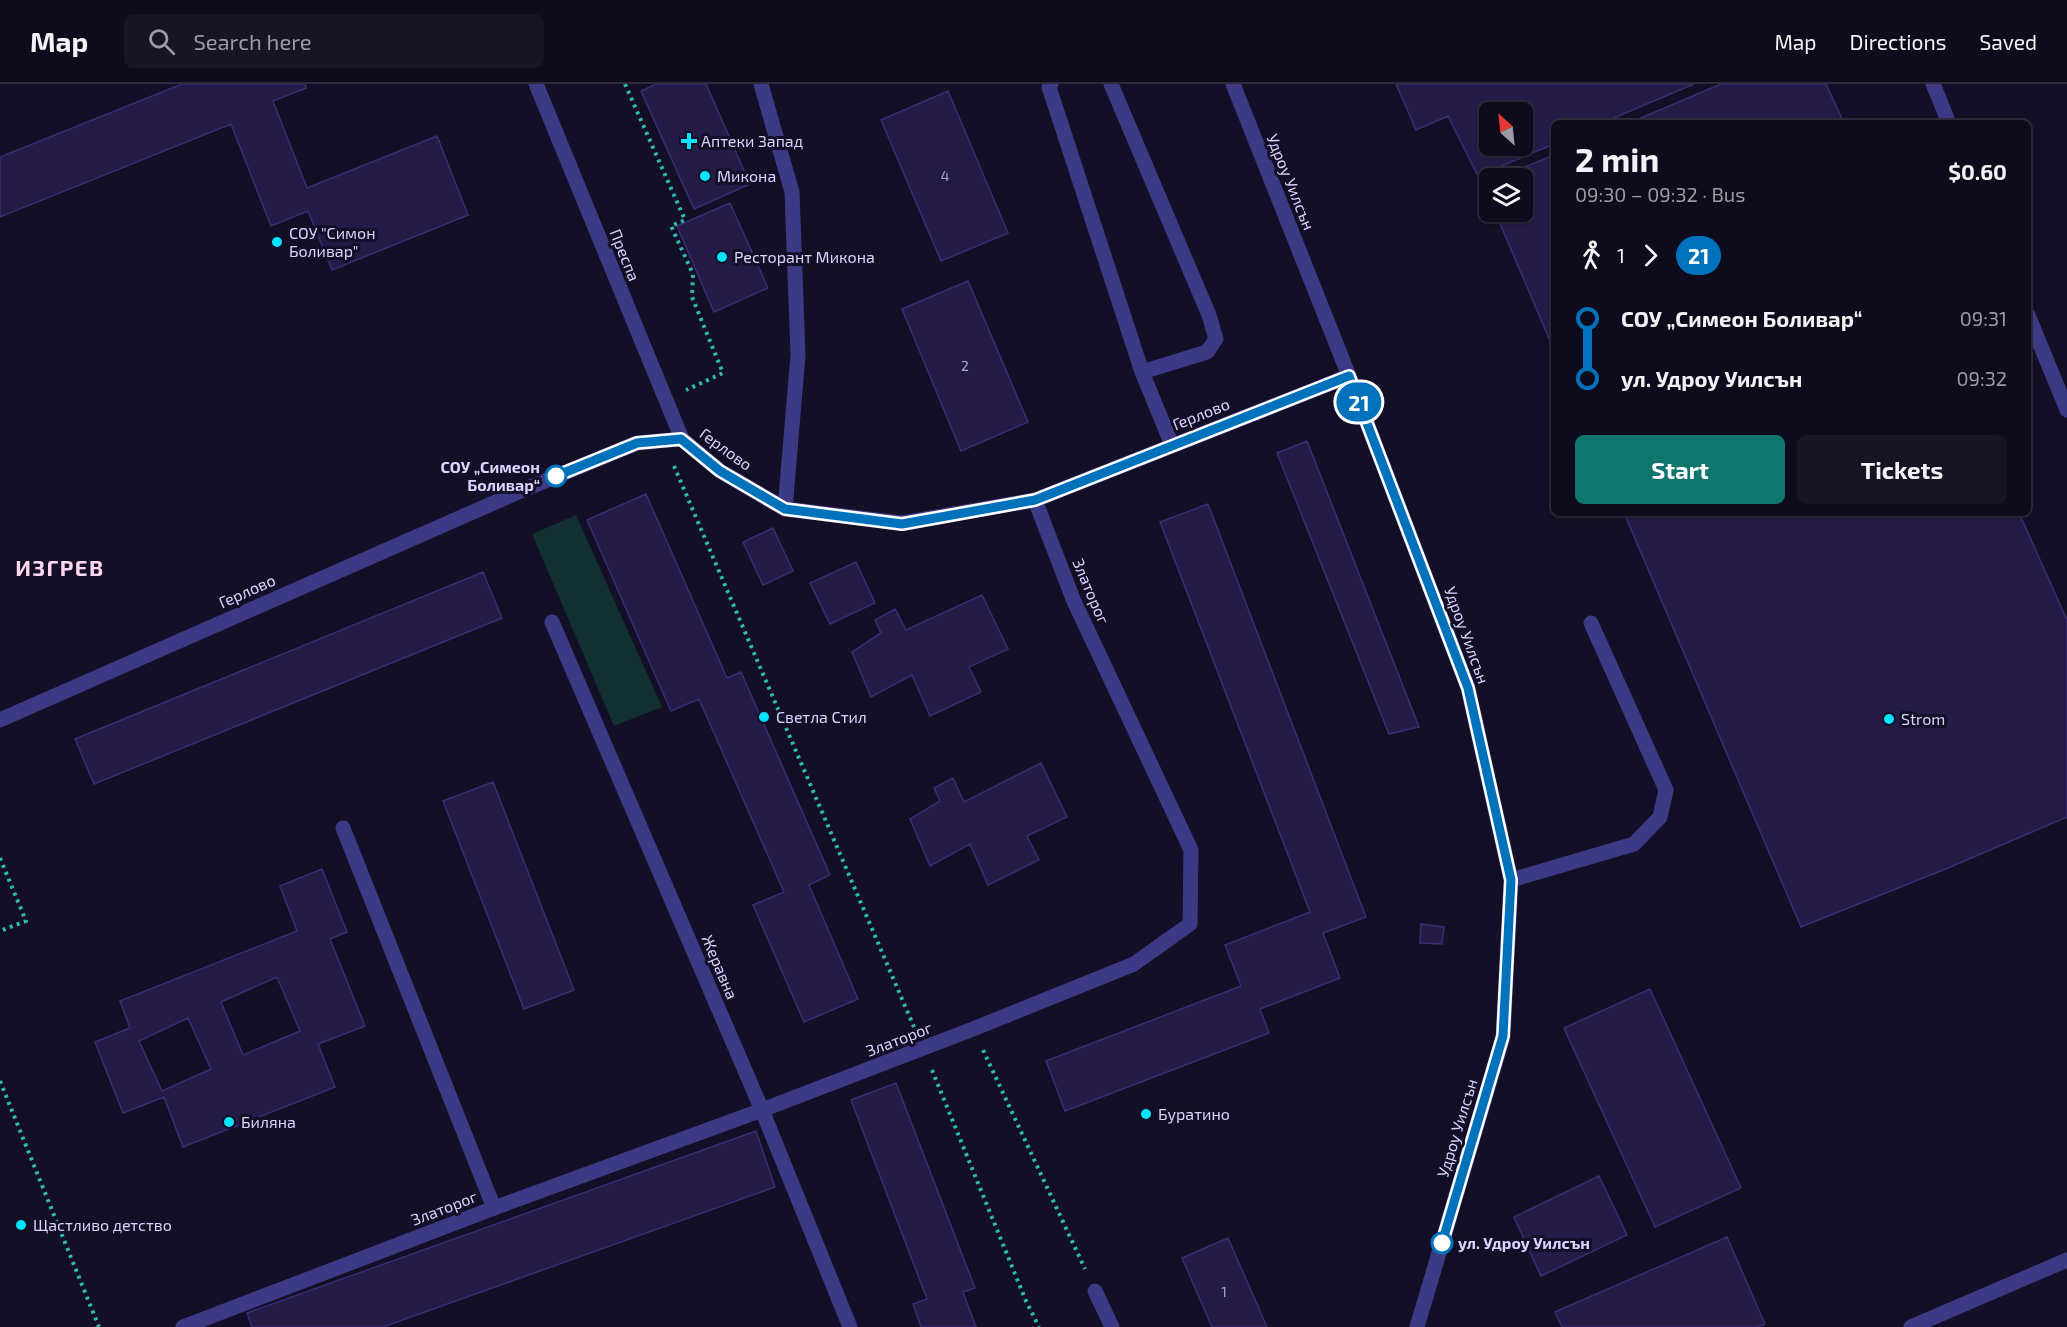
<!DOCTYPE html>
<meta charset="utf-8">
<style>
:root{--surface:#0e0b1c;--page:#171425;--text:#f1f3f6;--muted:#9b9ba3;--line:#2e2b3b;--accent:#0f766e}
body{margin:0;font-family:"Exo 2",sans-serif;background:var(--page);color:var(--text);height:100vh;display:flex;flex-direction:column;font-size:22px;white-space:nowrap}
*{box-sizing:border-box;margin:0}
p{font-size:20px;color:var(--muted)}
.icon{flex:none;width:33px;height:33px;fill:none;stroke:currentColor;stroke-width:2;stroke-linecap:round;stroke-linejoin:round}
.map{position:relative;flex:1;overflow:hidden}
.panel{position:absolute;left:1551px;top:36px;width:480px;height:396px;display:flex;flex-direction:column;background:var(--surface);border-radius:9px;box-shadow:0 2px 4px #0004,0 0 0 2px var(--line)}
.panel>*{flex:none}
.badge{padding:0 12px;border-radius:20px;font-size:21px;line-height:39px}
.needle{width:39px;rotate:333deg}
.buttons{position:absolute;left:1479px;top:18px;display:grid;gap:12px}
.buttons a{display:grid;place-items:center;width:54px;height:54px;border-radius:9px;background:var(--surface);box-shadow:0 2px 4px #0004,0 0 0 2px var(--line);font-size:30px}
.map>.badge{position:absolute;translate:-50% -50%;box-shadow:0 0 0 3px #fff}
.legs{display:flex;align-items:center;gap:9px;height:66px;padding:0 24px;font-size:20px}
.legs p{margin-inline-start:auto}
.overview{display:flex;align-items:center;justify-content:space-between;height:102px;padding:0 24px}
h1{font-size:33px;font-weight:700;line-height:45px}
.primary-button{display:flex;gap:12px;margin-top:auto;padding:12px 24px}
.primary-button a{flex:1;height:69px;border-radius:9px;background:var(--accent);color:#fff;font-size:24px;font-weight:700;line-height:69px;text-align:center}
.primary-button a+a{background:var(--page);color:var(--text)}
ul{padding:0 24px;list-style:none}
li{display:flex;align-items:center;gap:21px;height:60px;font-size:22px}
li i{display:grid;place-items:center;width:9px;height:100%;margin:0 8px;background:currentColor}
li i::after{content:'';width:15px;height:15px;margin:-8px;border:4px solid;border-radius:50%;background:var(--surface)}
li p{margin-inline-start:auto}
li:first-child i{background:linear-gradient(#0000 50%,currentColor 0)}
li:last-child i{background:linear-gradient(currentColor 50%,#0000 0)}
header{display:flex;align-items:center;gap:36px;box-sizing:border-box;height:84px;padding:0 30px;background:var(--surface);border-bottom:2px solid var(--line)}
header strong{font-size:28px}
nav{display:flex;gap:33px;margin-inline-start:auto;font-size:21px}
.search{width:420px;height:54px;background:var(--page);display:flex;align-items:center;gap:15px;box-sizing:border-box;padding:0 21px;border-radius:9px;color:var(--muted);font-size:22px}
.map>svg:first-child{display:block}
</style>
<header>
<strong>Map</strong>
<div class="search"><svg class="icon" aria-label="search" viewBox="0 0 24 24"><circle cx="10" cy="10" r="6"/><path d="M15 15l6 6"/></svg>Search here</div>
<nav><a>Map</a><a>Directions</a><a>Saved</a></nav>
</header>
<div class="map">
<svg width="2067" height="1243" viewBox="0 0 2067 1243">
<rect width="100%" height="100%" fill="#130f26"/>
<!-- green -->
<path fill="#12302f" d="M576,431L662,623L614,642L532,450Z"/>
<!-- building -->
<path fill="#241b47" stroke="#3b2d73" stroke-width="1.5" fill-rule="evenodd" d="M182,0H305L306,4L273,17L307,104L437,52L468,131L332,186L308,127L271,142L231,40L0,133V73Z
M656,0H706L750,100L694,125L641,7Z
M1396,0H1694L1602,39H1554V60L1478,92L1448,32L1416,46ZM1490,28H1522V62H1490Z
M1721,0H1826L1844,39H1629Z
M948,7L1008,149L941,177L881,36Z
M1554,71V266L1495,128H1522V94H1498Z
M730,119L768,204L714,228L677,142Z
M968,197L1028,338L961,367L902,225Z
M1307,357L1419,643L1389,650L1277,369Z
M646,410L727,594L741,588L830,791L809,801L858,915L804,938L753,821L784,808L699,615L671,627L587,436Z
M1208,420L1366,833L1323,849L1340,894L1260,925L1269,949L1065,1027L1046,977L1241,902L1225,861L1310,828L1160,438Z
M1624,429H2019L2067,536V733L1948,784L1801,843Z
M773,444L793,487L763,501L743,458Z
M856,478L875,519L830,540L810,499Z
M483,488L502,534L94,700L75,655Z
M982,511L1008,565L969,583L981,608L930,632L912,591L871,613L852,568L881,549L875,536L895,525L906,546Z
M1041,679L1067,733L1027,752L1039,776L988,801L970,760L930,782L910,735L940,717L934,704L953,694L964,718Z
M493,698L574,906L524,925L443,717Z
M322,785L347,848L330,855L365,942L318,960L335,1003L183,1063L164,1013L123,1029L95,958L130,944L120,917L297,847L280,802ZM277,893L300,947L243,971L221,918ZM188,934L211,985L162,1007L139,957Z
M1421,840L1444,843L1442,860L1420,859Z
M1650,905L1741,1104L1655,1143L1564,944Z
M896,999L975,1204L963,1208L976,1243H921L913,1220L927,1215L851,1016Z
M756,1047L775,1103L383,1243H252L247,1229Z
M1599,1092L1627,1151L1541,1192L1514,1133Z
M1727,1153L1765,1240L1758,1243H1562L1555,1228Z
M1228,1154L1267,1243H1212L1182,1174Z"/>
<g fill="none" stroke-linecap="round" stroke-linejoin="round">
<!-- path -->
<path stroke="#2fb8b0" stroke-width="4" stroke-dasharray="3 4.5" stroke-linecap="butt" d="M625,0L685,136L671,142L693,190L692,213L723,289L686,306
M674,382L914,943
M0,774L26,837L0,847
M983,966L1085,1185
M932,986L1026,1217L1039,1243
M0,997L99,1243"/>
<!-- lane -->
<path stroke="#3d3a85" stroke-width="15" d="M761,0L792,108L798,271L785,425
M1051,0L1049,3L1142,288L1172,361
M1111,0L1209,231L1216,255L1207,268L1142,288
M1933,0L1949,39
M2028,231L2067,326
M343,744L494,1124
M1511,796L1634,760L1660,733L1666,706L1591,539
M762,1026L850,1243
M1095,1207L1112,1243
M1911,1243L2067,1176"/>
<!-- street -->
<path stroke="#3d3a85" stroke-width="15" d="M536,0L682,355
M1233,0L1349,292L1468,604L1511,796L1503,953L1417,1243
M552,538L762,1026
M0,636L523,406L637,359L682,355L720,387L785,425L902,439L1035,416L1349,292
M183,1243L494,1124L762,1026L973,945L1134,880L1190,840L1191,766L1073,515L1035,416"/>
</g>
<g fill="none" stroke-linecap="round" stroke-linejoin="round">
<!-- line-1 casing -->
<g stroke="#fff" stroke-width="14">
<path id="line-1" d="M556,392L637,359L681,355L720,387L785,425L902,440L1035,416L1349,292L1468,604L1511,796L1503,952L1442,1159"/>
</g>
<!-- line-1 -->
<use href="#line-1" stroke="#0072bc" stroke-width="9"/>
</g>
<!-- markers -->
<g fill="#00e5ff" stroke="#130f26" stroke-width="2">
<path d="M686 48h6v6h6v6h-6v6h-6v-6h-6v-6h6z"/>
<circle cx="705" cy="92" r="6"/>
<circle cx="277" cy="158" r="6"/>
<circle cx="722" cy="173" r="6"/>
<circle cx="764" cy="633" r="6"/>
<circle cx="1889" cy="635" r="6"/>
<circle cx="1146" cy="1030" r="6"/>
<circle cx="229" cy="1038" r="6"/>
<circle cx="21" cy="1141" r="6"/>
</g>
<g fill="#fff" stroke="#0072bc" stroke-width="3">
<circle cx="556" cy="392" r="10"/>
<circle cx="1442" cy="1159" r="10"/>
</g>
<g text-anchor="middle" stroke-width="6" stroke-linejoin="round" paint-order="stroke">
<!-- number labels -->
<g font-size="14" fill="#aca6d1">
<text x="945" y="97">4</text>
<text x="965" y="287">2</text>
<text x="1224" y="1213">1</text>
</g>
<!-- poi labels -->
<g font-size="16" fill="#d9d4ff" stroke="#130f26" text-anchor="start">
<text x="701" y="63">Аптеки Запад</text>
<text x="717" y="98">Микона</text>
<text x="289" y="155">СОУ "Симон<tspan x="289" dy="18">Боливар"</tspan></text>
<text x="734" y="179">Ресторант Микона</text>
<text x="776" y="639">Светла Стил</text>
<text x="1901" y="641">Strom</text>
<text x="1158" y="1036">Буратино</text>
<text x="241" y="1044">Биляна</text>
<text x="33" y="1147">Щастливо детство</text>
</g>
<!-- street labels -->
<g font-size="16" fill="#d9d4ff" stroke="#130f26">
<text transform="translate(1291 98) rotate(68)" y="6">Удроу Уилсън</text>
<text transform="translate(625 171) rotate(68)" y="6">Преспа</text>
<text transform="translate(1201 330) rotate(-22)" y="6">Герлово</text>
<text transform="translate(726 365) rotate(36)" y="6">Герлово</text>
<text transform="translate(247 507) rotate(-24)" y="6">Герлово</text>
<text transform="translate(1091 507) rotate(67)" y="6">Златорог</text>
<text transform="translate(1467 551) rotate(70)" y="6">Удроу Уилсън</text>
<text transform="translate(720 883) rotate(67)" y="6">Жеравна</text>
<text transform="translate(899 955) rotate(-21)" y="6">Златорог</text>
<text transform="translate(1457 1044) rotate(-73)" y="6">Удроу Уилсън</text>
<text transform="translate(444 1124) rotate(-21)" y="6">Златорог</text>
</g>
<!-- stop labels -->
<g font-size="16" font-weight="bold" fill="#d9d4ff" stroke="#130f26" text-anchor="end">
<text x="540" y="389">СОУ „Симеон<tspan x="540" dy="18">Боливар“</tspan></text>
<text x="1458" y="1165" text-anchor="start">ул. Удроу Уилсън</text>
</g>
<!-- district labels -->
<g font-size="22" font-weight="bold" letter-spacing="1.5" fill="#ffd6f0" stroke="#130f26">
<text x="60" y="492">ИЗГРЕВ</text>
</g>
</g>
</svg>
<div class="buttons">
<a><svg class="needle" viewBox="-14 -14 28 28"><path d="M0-13l5 13h-10z" fill="#e53935"/><path d="M0 13l5-13h-10z" fill="#9b9ba3"/></svg></a>
<a><svg class="icon" aria-label="layers" viewBox="0 0 24 24"><path d="M12 4l9 5-9 5-9-5zM3 14l9 5 9-5"/></svg></a>
</div>
<b class="badge" style="left:1359px;top:318px;background:#0072bc;color:#fff">21</b>
<section class="panel">
<div class="overview"><div><h1>2 min</h1><p>09:30 – 09:32 · Bus</p></div><b>$0.60</b></div>
<div class="legs"><svg class="icon" aria-label="walk" viewBox="0 0 24 24"><circle cx="13" cy="4" r="2"/><path d="M13 8l-2 6 4 7M11 14l-3 7M7 12l3-4h3l4 4"/></svg>1<svg class="icon" aria-label="forward" viewBox="0 0 24 24"><path d="M9 5l7 7-7 7"/></svg><b class="badge" style="background:#0072bc;color:#fff">21</b></div>
<ul>
<li><i style="color:#0072bc"></i><b>СОУ „Симеон Боливар“</b><p>09:31</p></li>
<li><i style="color:#0072bc"></i><b>ул. Удроу Уилсън</b><p>09:32</p></li>
</ul>
<div class="primary-button"><a>Start</a><a>Tickets</a></div>
</section>
</div>
